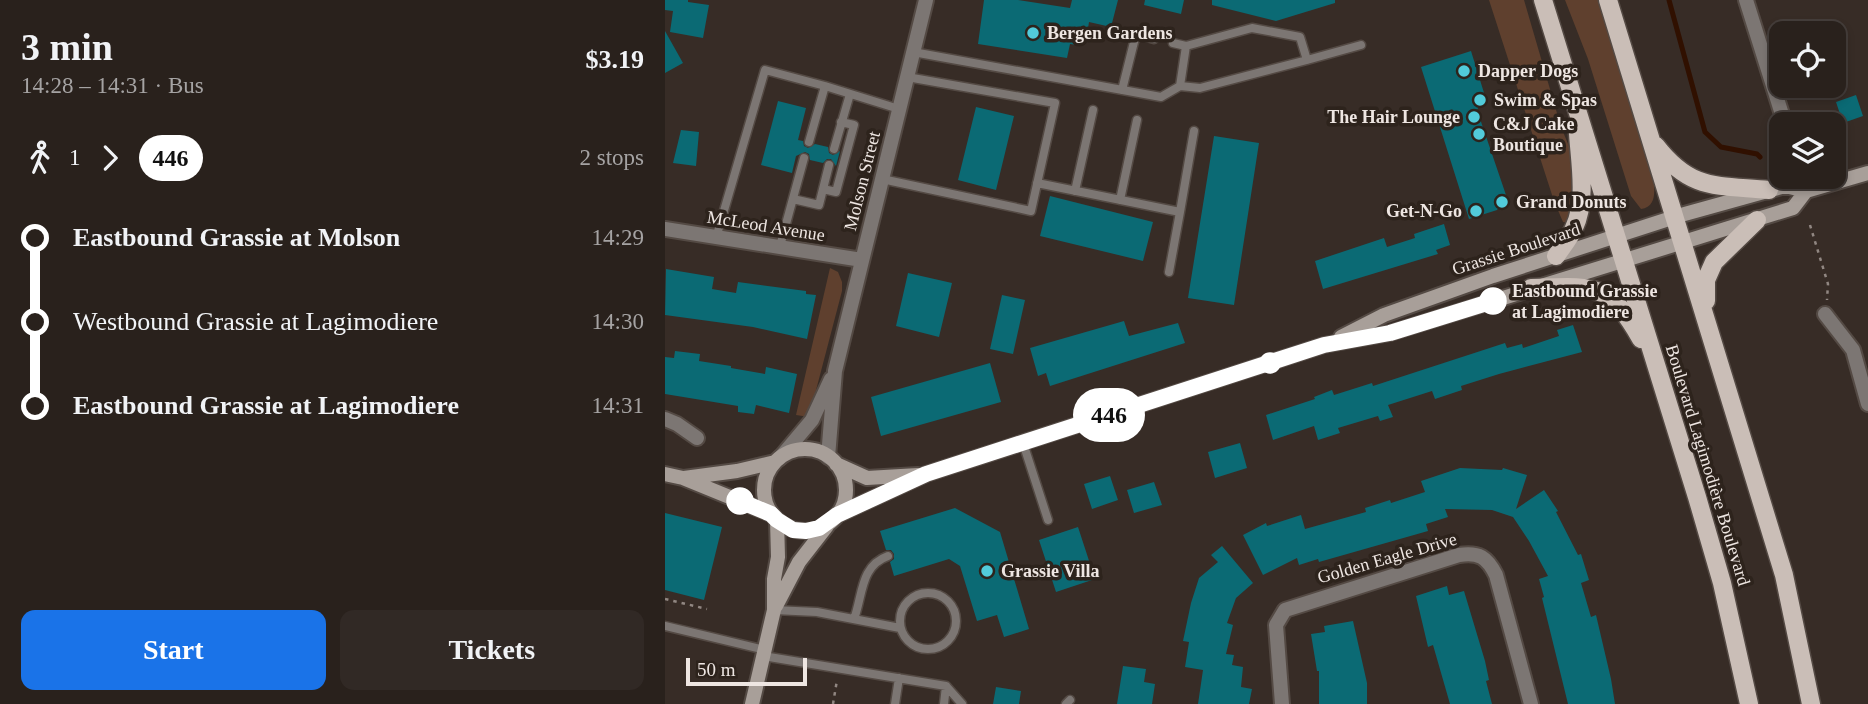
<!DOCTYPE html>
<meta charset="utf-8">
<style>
:root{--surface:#29211c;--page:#312925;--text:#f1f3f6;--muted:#a5a3a3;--line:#453e3b;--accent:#1a73e8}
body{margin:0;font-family:"Times New Roman",serif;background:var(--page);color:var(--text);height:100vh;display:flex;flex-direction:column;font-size:26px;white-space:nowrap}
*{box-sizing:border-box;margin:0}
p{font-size:23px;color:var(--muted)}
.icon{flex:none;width:38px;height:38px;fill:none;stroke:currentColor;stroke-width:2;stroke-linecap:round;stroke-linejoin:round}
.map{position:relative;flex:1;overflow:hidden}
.side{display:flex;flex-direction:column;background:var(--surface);width:665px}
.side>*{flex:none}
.badge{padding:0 14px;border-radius:23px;font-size:24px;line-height:46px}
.tools{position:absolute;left:1104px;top:21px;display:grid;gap:14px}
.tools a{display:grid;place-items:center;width:77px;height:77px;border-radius:14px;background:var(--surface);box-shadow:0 4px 10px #0003,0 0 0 2px var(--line);font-size:35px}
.scale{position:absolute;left:21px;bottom:18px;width:121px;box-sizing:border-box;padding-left:7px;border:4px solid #eee6e2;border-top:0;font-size:19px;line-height:24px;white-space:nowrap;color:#eee6e2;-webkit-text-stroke:5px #2d231c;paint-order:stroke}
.map>.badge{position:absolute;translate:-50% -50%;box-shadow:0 0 0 4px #fff}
.legs{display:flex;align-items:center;gap:10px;height:77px;padding:0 21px;font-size:23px}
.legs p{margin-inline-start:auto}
.headline{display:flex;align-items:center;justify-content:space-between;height:119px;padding:0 21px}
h1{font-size:38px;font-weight:800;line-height:52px}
.primary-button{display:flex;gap:14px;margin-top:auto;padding:14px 21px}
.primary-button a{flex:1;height:80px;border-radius:14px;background:var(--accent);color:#fff;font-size:28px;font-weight:800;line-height:80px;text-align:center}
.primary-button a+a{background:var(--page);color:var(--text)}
ul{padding:0 21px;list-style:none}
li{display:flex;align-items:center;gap:24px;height:84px;font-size:26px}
li i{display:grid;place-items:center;width:10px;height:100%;margin:0 9px;background:currentColor}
li i::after{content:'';width:18px;height:18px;margin:-9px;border:5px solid;border-radius:50%;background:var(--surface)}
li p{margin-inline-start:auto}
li:first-child i{background:linear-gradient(#0000 50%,currentColor 0)}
li:last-child i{background:linear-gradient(currentColor 50%,#0000 0)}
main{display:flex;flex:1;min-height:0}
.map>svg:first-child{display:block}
</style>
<main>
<section class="side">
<div class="headline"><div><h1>3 min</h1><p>14:28 – 14:31 · Bus</p></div><b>$3.19</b></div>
<div class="legs"><svg class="icon" aria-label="walk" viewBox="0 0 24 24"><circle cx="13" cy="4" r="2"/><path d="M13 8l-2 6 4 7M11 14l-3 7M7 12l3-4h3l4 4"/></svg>1<svg class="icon" aria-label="forward" viewBox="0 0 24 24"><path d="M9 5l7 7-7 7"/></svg><b class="badge" style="background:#fff;color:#111">446</b><p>2 stops</p></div>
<ul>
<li><i style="color:#fff"></i><b>Eastbound Grassie at Molson</b><p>14:29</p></li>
<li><i style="color:#fff"></i><span>Westbound Grassie at Lagimodiere</span><p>14:30</p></li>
<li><i style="color:#fff"></i><b>Eastbound Grassie at Lagimodiere</b><p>14:31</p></li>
</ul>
<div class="primary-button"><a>Start</a><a>Tickets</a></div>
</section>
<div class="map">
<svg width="1203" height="704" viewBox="0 0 1203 704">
<rect width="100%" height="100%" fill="#372c26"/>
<!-- green -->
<path fill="#5f402e" d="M824,0H859L896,127L906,151L909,182L904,223L898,222L889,201Z
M900,0H933L989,184C990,196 989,207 976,209L966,196L923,59Z
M165,268L173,272L177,282V291L144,417L131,415Z"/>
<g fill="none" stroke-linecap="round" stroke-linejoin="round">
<!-- stream -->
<path stroke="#301000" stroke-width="5" d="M1004,0L1040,132L1056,147L1092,154L1095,157"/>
</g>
<!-- building -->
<path fill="#0b6a74" d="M0,0H23V2L44,5L38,38L5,32L8,11L0,10Z
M319,0H353L405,8L407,0H453L446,27L424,22L421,41L413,40L412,45L405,44L402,58L313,44Z
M480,0H519L516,14L479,5Z
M547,0H670V3L611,21L547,5Z
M0,31L18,63L0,73Z
M806,51L820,96L812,110L841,195L832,210L804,219L756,67Z
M1191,95L1198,116L1178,123L1171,102Z
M113,101L141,108L133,140L138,141L139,146L143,148L150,144L163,147L164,153L168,155L175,151L171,166L166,159H162L158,163L145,160L144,154L140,152L131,156L127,173L96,165Z
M311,107L349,116L331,190L293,180Z
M16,130L34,132L31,166L8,163Z
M549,136L594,143L569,305L523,298Z
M385,196L488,222L478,261L375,236Z
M779,224L785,245L771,250L773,254L658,289L650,261L719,238L722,247L750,238L749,234Z
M1,269L49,277L47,289L71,293L73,282L141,291V294L151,295L142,339L88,327L0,315Z
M243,273L287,283L274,337L231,326Z
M337,295L360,300L348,354L325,349Z
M459,321L464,336L513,323L520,343L385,386L381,373L373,376L365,348Z
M908,325L917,352L834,374L796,386L797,390L770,399L767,391L723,405L728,417L715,421L713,416L673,428L675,433L653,440L649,426L608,440L601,415L650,399L649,397L667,390L669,395L707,383L708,386L840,343L842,348L857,344L858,348L894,336L892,330Z
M10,351L35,354L34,361L66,366V368L100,374L101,367L132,374L124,413L91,405L89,414L73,412V406L0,394V357L9,358Z
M325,363L336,402L216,436L206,397Z
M575,443L582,468L550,478L543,452Z
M795,468L837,470L838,468L862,475L851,509L879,490L893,511L891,512L913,555L916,554L924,580L916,583L926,617L931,615L946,679L950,704H903L877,598L879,597L874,579L883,576L864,541L848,517L827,510L780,509L783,517L761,524L763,531L654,562L653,559L634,565L632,558L598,575L578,535L601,523L602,526L636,515L640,529L701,512L700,508L725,500L726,503L760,492L756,481Z
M445,476L453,500L427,509L419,484Z
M489,482L497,505L469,513L462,490Z
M290,508L335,532L364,629L339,637L332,615L312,621L295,566L284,559L229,576L225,562L229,559V554L226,550H221L215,531Z
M0,513L57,527L39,600L0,590Z
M413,527L430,579L391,592L374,540Z
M557,546L588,583L571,598L562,623L568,625L561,654L569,655L567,665L578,667L576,687L587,689L584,704H533L538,670L520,667L524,642L518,641L526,603L534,578L553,562L546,555Z
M782,586L784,595L799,591L820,661L824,680L821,681L827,704H785L768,645L763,647L751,596Z
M688,621L702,683V704H654V671H652L646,634L660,632L659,626Z
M458,666L481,669L479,682L490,684L487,704H452Z
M331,687L356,691L354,704H328Z"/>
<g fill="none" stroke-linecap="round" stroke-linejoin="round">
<!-- lane casing -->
<g stroke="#544a44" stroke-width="11">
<path id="lane" d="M508,43L521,46
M248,52L496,97L515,86L521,46L587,28L635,37L642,60L696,45
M515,86L535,88L642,60
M457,90L471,34L489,39
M144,142L160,86L234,109
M169,149L185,94
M217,179L366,211L390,103L242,77
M372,183L515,212L529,131
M158,189L171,192L189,125L176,122
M410,191L428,110
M128,199L154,205L164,165
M455,200L472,120
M51,238L100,70L160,86
M115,246L139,158
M504,272L515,212
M358,443L383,520
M235 621a28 28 0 1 1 56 0a28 28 0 1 1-56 0Z
M109,610L152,612L235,628
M189,619C198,595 195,566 223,556
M0,626L100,650
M98,656L281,686L297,704
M230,704L234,678
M279,704L281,686
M401,704L405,700"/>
</g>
<!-- street casing -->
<g stroke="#544a44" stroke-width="18">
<path id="street" d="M1081,0L1120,124
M1137,177L1141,191
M0,229L197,260
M1160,314L1188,350L1203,404
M0,419L12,424L32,438
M163,457L170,371L261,0
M115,458L147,420L166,379
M617,704L611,625L620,610L794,555C814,552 822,557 831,575L866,704"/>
</g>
<!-- secondary casing -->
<g stroke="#544a44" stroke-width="18">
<path id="secondary" d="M676,337L719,315L828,276L1016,215L1120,186L1141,191L1203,173
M99 490a41 41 0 1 1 82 0a41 41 0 1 1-82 0Z
M171,464L202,478L253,475
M0,474L18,478L106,514
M19,478L72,471L110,462
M172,515L261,474L659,345L725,333L1128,208L1141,191
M111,606L134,562L162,526
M87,704L109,610V579L113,557L112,520"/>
</g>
<!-- primary casing -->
<g stroke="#544a44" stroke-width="21">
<path id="primary" d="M878,0L1032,497L1057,583L1084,704
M943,0L1119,575L1146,704
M991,146C1026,191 1051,185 1104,190
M891,256C897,247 905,238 909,228C922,201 915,163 913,134
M866,288C928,286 943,281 976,339
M1041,301V280L1049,262L1092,220"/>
</g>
<!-- path -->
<path stroke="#918782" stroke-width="2.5" stroke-dasharray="3.5 5" stroke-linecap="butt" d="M1145,225L1163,284L1162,300
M0,599L42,609
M168,704L172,680"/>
<!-- lane -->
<use href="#lane" stroke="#7c7673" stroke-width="8"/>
<!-- street -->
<use href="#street" stroke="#7c7673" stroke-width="14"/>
<!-- secondary -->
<use href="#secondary" stroke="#a89f99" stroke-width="14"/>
<!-- primary -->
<use href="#primary" stroke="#cabeb7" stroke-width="18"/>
</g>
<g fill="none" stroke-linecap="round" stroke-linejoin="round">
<!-- line-1 casing -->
<g stroke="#fff" stroke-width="16">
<path id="line-1" d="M75,501L106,514L112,520L128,530L141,531L154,528L172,515L261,474L659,345L725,333L828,301"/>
</g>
<!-- line-1 -->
<use href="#line-1" stroke="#fff" stroke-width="10"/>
</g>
<!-- markers -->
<g fill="#52cbda" stroke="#2d231c" stroke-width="2.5">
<circle cx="368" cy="33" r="7"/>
<circle cx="799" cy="71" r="7"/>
<circle cx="815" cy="100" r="7"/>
<circle cx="809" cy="117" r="7"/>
<circle cx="814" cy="134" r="7"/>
<circle cx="837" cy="202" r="7"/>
<circle cx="811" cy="211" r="7"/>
<circle cx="322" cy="571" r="7"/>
</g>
<g fill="#fff" stroke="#fff" stroke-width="3.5">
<circle cx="828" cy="301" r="12"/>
<circle cx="605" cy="363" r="9"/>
<circle cx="75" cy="501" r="12"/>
</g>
<g text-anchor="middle" stroke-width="7" stroke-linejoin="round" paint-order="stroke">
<!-- poi labels -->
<g font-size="18" font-weight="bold" fill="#eee6e2" stroke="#2d231c" text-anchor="start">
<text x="382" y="39">Bergen Gardens</text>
<text x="813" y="77">Dapper Dogs</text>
<text x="829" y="106">Swim &amp; Spas</text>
<text x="795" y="123" text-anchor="end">The Hair Lounge</text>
<text x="828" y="130">C&amp;J Cake<tspan x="828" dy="21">Boutique</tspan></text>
<text x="851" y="208">Grand Donuts</text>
<text x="797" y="217" text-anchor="end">Get-N-Go</text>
<text x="336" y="577">Grassie Villa</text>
</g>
<!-- street labels -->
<g font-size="18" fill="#eee6e2" stroke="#2d231c">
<text transform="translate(197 181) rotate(-76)" y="6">Molson Street</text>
<text transform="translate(101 226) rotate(9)" y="6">McLeod Avenue</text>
<text transform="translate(851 249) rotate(-18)" y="6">Grassie Boulevard</text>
<text transform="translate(1043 465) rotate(73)" y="6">Boulevard Lagimodière Boulevard</text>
<text transform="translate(722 558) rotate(-16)" y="6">Golden Eagle Drive</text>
</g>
<!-- stop labels -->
<g font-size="18" font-weight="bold" fill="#eee6e2" stroke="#2d231c" text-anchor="start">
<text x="847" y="297">Eastbound Grassie<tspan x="847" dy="21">at Lagimodiere</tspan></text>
</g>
</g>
</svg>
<div class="tools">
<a><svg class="icon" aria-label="locate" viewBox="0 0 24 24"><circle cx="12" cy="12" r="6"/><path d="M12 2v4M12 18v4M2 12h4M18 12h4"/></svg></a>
<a><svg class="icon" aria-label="layers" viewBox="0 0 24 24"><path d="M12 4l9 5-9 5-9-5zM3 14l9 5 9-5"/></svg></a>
</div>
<div class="scale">50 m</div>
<b class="badge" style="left:444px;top:415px;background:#fff;color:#111">446</b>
</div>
</main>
